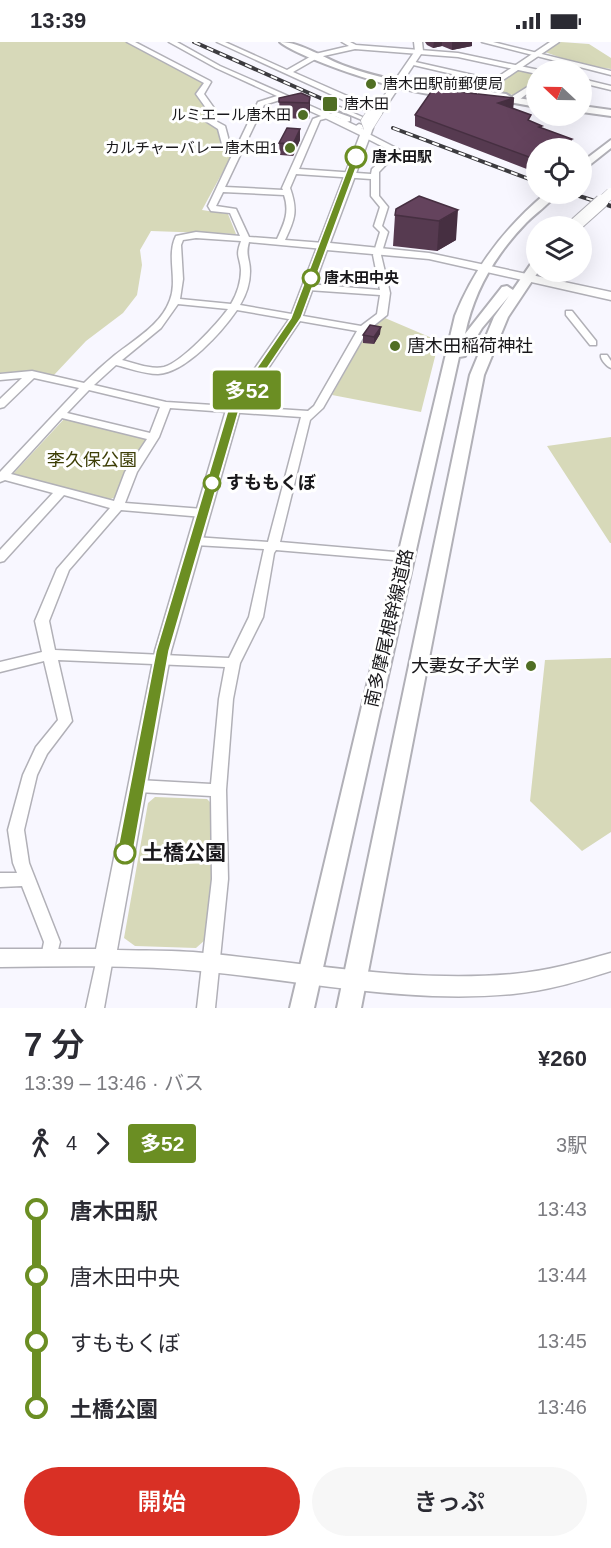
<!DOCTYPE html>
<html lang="ja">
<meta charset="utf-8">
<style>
:root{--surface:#fff;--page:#f7f7f7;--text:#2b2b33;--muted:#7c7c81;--accent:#d93025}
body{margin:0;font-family:Helvetica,"Noto Sans JP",sans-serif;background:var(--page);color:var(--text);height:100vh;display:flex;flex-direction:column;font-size:22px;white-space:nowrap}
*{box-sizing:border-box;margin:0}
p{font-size:20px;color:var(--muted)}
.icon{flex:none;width:33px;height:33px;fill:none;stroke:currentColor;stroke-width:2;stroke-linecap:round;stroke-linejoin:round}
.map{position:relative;height:966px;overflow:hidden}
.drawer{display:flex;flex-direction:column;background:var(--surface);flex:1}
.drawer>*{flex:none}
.badge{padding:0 12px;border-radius:4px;font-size:21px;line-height:39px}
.needle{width:39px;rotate:292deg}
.fabs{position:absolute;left:526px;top:18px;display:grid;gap:12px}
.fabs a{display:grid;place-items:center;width:66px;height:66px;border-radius:50%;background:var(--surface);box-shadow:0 6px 24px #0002;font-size:30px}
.map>.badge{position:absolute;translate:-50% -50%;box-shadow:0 0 0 3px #fff}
.legs{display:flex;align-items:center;gap:9px;height:66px;padding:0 24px;font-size:20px}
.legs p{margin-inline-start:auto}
.summary{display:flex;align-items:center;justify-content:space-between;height:102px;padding:0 24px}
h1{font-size:33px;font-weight:600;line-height:45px}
.button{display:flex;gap:12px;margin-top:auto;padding:12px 24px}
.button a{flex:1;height:69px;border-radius:36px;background:var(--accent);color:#fff;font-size:24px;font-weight:600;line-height:69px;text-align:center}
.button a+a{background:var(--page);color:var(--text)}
ul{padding:0 24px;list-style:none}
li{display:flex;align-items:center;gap:21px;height:66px;font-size:22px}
li i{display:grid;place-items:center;width:9px;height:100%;margin:0 8px;background:currentColor}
li i::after{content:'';width:15px;height:15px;margin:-8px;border:4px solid;border-radius:50%;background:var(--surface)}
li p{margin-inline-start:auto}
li:first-child i{background:linear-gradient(#0000 50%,currentColor 0)}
li:last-child i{background:linear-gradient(currentColor 50%,#0000 0)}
.status{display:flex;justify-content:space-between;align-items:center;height:42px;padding:0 30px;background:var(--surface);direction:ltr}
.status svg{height:16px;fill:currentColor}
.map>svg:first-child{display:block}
</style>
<div class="status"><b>13:39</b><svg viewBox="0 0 49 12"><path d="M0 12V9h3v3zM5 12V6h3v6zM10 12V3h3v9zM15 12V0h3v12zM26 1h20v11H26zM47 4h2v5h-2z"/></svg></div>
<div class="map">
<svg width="611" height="966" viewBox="0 0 611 966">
<rect width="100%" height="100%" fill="#f8f7ff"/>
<!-- green -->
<path fill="#d7d9b9" d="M0,0H127L205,41L197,53L206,65L205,79L218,87L221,101L233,111L202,168L228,172L236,192L151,189L140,208L142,223L137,253L123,271L86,299L54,333L23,329L0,331Z
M561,0L589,2L611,16V27L578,22L545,10Z
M518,28L537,31V38L513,53L488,48Z
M385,276L439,299L421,370L332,353L369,287Z
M64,377L143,395L146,399L117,455L107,458L12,433Z
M611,395V501H610L547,404Z
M611,616V790L582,809L530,759L545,618Z
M155,755L207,757L213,763V826L205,898L196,906L135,904L124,896L148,761Z"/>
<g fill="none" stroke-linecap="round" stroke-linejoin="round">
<!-- pedestrian casing -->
<g stroke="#b1b0b7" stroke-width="3">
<path id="pedestrian" d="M336,65H340L367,77L362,78L336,67Z
M359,82L365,84L366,85L363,87L357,85L356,84Z
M566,269H572L596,299V303H590L566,273Z
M601,313H607L611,319V326C607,325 600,317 601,313Z"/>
</g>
<!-- minor casing -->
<g stroke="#b1b0b7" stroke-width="3">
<path id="minor" d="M127,0H135L210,39L211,40L204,52L214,66L212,77L225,84L229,99L237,104L258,60L277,54L216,26L169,0H177L220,24L329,72L336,70L350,75V79L340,82L336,80L341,77L335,74L320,78L299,127L371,132L372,127L391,109L362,94V90H365L400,108L379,130V154L388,165L382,184L388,190L381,213L390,251L387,273L367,289L323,366L310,378L280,500L406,511L412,515L406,519L276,508L274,511L263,575L240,621L233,657L226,748L228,837L215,966H197L212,837L211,754L138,750L133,748L131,744L133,740L138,738L211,742L219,657L225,625L58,618L72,679L47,712L37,733L24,788L29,821L60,900L55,920L49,923L43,920L41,915L44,900L22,844L0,845V831H17L13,821L8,788L23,733L36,705L58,678L44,619L0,630V620L42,610L35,579L57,527L110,466L64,453L4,519L0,520V508L53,451L5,438L0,440V430L79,346L34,336L4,365L0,366V357L22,336L0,338V332L32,329L84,341C94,331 104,322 115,313C135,297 161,283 170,258C178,237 166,214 176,194L196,190L240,194L230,171L211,169L208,164L234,109L222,102L218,87L204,78L206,66L196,52L204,41ZM283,57L321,74L313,77L282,146L283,148L225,145L264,63ZM296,132L371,137V154L380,165L374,184L380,190L373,213L380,248L308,242L303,245L308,248L380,253L377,272L361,284L240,263C246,253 250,242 250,229C250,216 245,214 249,200L324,207L328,204L324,201L285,198C295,177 298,169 290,146ZM223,150L284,153C290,170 284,182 277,197L249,195L236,167L216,164ZM196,196L241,199C235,215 240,214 241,228C241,240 237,252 231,262L180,257L183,237L181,203L183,198ZM178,262L228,267C217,282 182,320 164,325C151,328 134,321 122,318L161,286ZM237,268L357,289L314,364L308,369L166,360L94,343L116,323C129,326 144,332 158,332C185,331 222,290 237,268ZM89,348L160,365L150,391L67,371ZM170,366L301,375L268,500L195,495L189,499L195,503L264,507L249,575L229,616L55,608L49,579L69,528L121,468L203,475L209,471L203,467L125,461L137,430L159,395ZM62,376L147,397L125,430L114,459L11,432Z
M217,0H225L287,28L315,12L349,4L342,0H350L356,3L458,11L539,28H537V32L458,15L355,7L319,15L293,30L370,64L382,66L383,68L379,70L365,68Z
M482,0H493L611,29V33Z
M411,19L495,38L498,40L495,42L409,22L408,21Z
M582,37L611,44V48L582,41Z
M537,39V44L519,58H513V54Z
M105,908L111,911L113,916L104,966H86L97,916L99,911Z"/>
</g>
<!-- tertiary casing -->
<g stroke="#b1b0b7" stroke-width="3">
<path id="tertiary" d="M414,0H422L423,9L381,72H375L373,70L415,9Z
M550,0H559L481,53L474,51Z
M323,71H329L363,87L368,83L373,86L330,201L429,211L611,250V258L429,217L327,208L302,276L240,368L171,609L117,908C146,909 175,908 204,911C307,921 409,941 513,932C547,929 579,920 611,911V929C579,939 547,949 513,952C407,962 305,939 200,929C134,923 66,924 0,925V907H96L155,609L226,368L290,276L360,93L323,75Z"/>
</g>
<!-- secondary casing -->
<g stroke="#b1b0b7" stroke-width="4">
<path id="secondary" d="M280,0C301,0 325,17 345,24C375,35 406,41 437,46L442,43L506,52L511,55L537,59V65L458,51C439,65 299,17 280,0Z
M582,64L611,68V74L582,70Z
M611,98V106L582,129V120Z
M545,152H557C548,163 536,171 526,181C495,213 474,249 465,292L502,245L507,244L513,248L533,219L537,218L538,230L508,275L484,333L361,966H337L470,333L494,275L509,254L482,286L465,314L459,315L314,966H290L455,274C475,224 505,186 545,152Z"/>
</g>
<!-- pedestrian -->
<use href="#pedestrian" fill="#fff" fill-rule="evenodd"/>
<!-- minor -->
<use href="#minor" fill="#fff" fill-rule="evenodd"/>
<!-- tertiary -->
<use href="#tertiary" fill="#fff" fill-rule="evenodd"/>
<!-- secondary -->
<use href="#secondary" fill="#fff" fill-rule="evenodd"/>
<!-- rail-far1 casing -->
<g stroke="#3c3b3f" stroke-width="4">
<path id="rail-far1" d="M194,0L327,59
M393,86L537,140
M573,152L601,161"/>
</g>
<!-- rail casing -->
<g stroke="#3c3b3f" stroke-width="4.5">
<path id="rail" d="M596,159L611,164"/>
</g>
<!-- rail-far1 -->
<use href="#rail-far1" stroke="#fff" stroke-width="2" stroke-dasharray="7" stroke-linecap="butt"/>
<!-- rail -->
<use href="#rail" stroke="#fff" stroke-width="3" stroke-dasharray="9" stroke-linecap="butt"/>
<!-- minor-bridge casing -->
<g stroke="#b1b0b7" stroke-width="9" stroke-linecap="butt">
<path id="minor-bridge" d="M368,86L365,79L369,73L378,70"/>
</g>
<!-- tertiary-bridge casing -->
<g stroke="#b1b0b7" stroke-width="10" stroke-linecap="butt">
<path id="tertiary-bridge" d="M368,86L378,70"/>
</g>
<!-- secondary-bridge-far1 casing -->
<g stroke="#b1b0b7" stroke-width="11" stroke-linecap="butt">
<path id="secondary-bridge-far1" d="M600,161L611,151"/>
</g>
<!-- secondary-bridge casing -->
<g stroke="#b1b0b7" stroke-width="15" stroke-linecap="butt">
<path id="secondary-bridge" d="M574,184L602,159"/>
</g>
<!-- minor-bridge -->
<use href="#minor-bridge" stroke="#fff" stroke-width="8"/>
<!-- tertiary-bridge -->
<use href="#tertiary-bridge" stroke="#fff" stroke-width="9"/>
<!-- secondary-bridge-far1 -->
<use href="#secondary-bridge-far1" stroke="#fff" stroke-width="10"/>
<!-- secondary-bridge -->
<use href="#secondary-bridge" stroke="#fff" stroke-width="13"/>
</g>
<!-- wall -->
<path fill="#563a50" d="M425,0H472V4L452,8L442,4L433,6L427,3Z
M310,55V71L309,77L280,76L279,56Z
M514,56L513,67L530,79L542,84L537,106V131L415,84V73Z
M300,98L293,114L280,113L279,101Z
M419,154L456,198L437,209L393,204L395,173Z
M380,292L374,302L363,301V293Z"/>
<!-- shaded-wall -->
<path fill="#462f41" d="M434,0H442V4L433,6Z
M452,0H472V4L452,8Z
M310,55V71L309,77V61Z
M514,56L513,67L498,61Z
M300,87V98L293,114V102Z
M572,97L571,106H562L563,101Z
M458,168L456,198L437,209L439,179Z
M381,285L380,292L374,302V295Z"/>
<!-- building -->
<path fill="#64435d" stroke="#462f41" stroke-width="1.5" d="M433,47L514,56L498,61L531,73L528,78L542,84L539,85L572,97L563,101L566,106H537V118L415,73Z
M301,51L310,55L309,61L279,60V56Z
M287,86L300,87L293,102L279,101Z
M419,154L458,168L439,179L395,173L396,167Z
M370,283L381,285L374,295L363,293Z"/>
<!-- line-1 -->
<path fill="#6b8e23" stroke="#fff" stroke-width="1.5" d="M356,112L360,115L301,276L239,368L169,609L133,811L125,817L117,811L156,609L228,368L291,276L352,115Z"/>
<!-- markers -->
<g fill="#506e24" stroke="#fff" stroke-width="2">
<circle cx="371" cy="42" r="6"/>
<rect x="322" y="54" width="16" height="16" rx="3"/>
<circle cx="303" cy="73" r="6"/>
<circle cx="290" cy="106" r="6"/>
<circle cx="395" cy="304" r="6"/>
<circle cx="531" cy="624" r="6"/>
</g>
<g fill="#fff" stroke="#6b8e23" stroke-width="3">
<circle cx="356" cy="115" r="10"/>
<circle cx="311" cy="236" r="8"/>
<circle cx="212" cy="441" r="8"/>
<circle cx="125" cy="811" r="10"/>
</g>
<g text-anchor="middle" stroke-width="6" stroke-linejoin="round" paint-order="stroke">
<!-- far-poi labels -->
<g font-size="15" fill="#19181b" stroke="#fff" text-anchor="start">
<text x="383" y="47">唐木田駅前郵便局</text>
<text x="344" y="67">唐木田</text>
<text x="291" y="78" text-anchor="end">ルミエール唐木田</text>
<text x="278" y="111" text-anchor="end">カルチャーバレー唐木田1</text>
</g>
<!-- far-stop labels -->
<g font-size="15" font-weight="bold" fill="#19181b" stroke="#fff" text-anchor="start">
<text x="372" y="120">唐木田駅</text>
<text x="324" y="241">唐木田中央</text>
</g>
<!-- poi labels -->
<g font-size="18" fill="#19181b" stroke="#fff" text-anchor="start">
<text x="407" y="310">唐木田稲荷神社</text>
<text x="519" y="630" text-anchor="end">大妻女子大学</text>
</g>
<!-- park labels -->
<g font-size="18" fill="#3d3e06" stroke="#fff">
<text x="92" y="424">李久保公園</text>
</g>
<!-- stop labels -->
<g font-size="18" font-weight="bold" fill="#19181b" stroke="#fff" text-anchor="start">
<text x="226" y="447">すももくぼ</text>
</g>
<!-- street labels -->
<g font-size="18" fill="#19181b" stroke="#fff">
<text transform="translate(389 586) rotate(-77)" y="6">南多摩尾根幹線道路</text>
</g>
<!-- near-stop labels -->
<g font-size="21" font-weight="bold" fill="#19181b" stroke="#fff" text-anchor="start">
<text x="142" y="818">土橋公園</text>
</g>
</g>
</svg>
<div class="fabs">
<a><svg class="needle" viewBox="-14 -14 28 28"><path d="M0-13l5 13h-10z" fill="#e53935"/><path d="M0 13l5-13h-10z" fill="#7c7c81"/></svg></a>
<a><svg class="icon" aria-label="locate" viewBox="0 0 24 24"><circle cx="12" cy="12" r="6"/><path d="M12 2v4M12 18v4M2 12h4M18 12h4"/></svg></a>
<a><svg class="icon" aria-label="layers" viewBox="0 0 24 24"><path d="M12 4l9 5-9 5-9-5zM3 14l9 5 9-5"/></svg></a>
</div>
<b class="badge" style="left:247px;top:348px;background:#6b8e23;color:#fff">多52</b>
</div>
<section class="drawer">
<div class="summary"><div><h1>7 分</h1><p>13:39 – 13:46 · バス</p></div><b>¥260</b></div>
<div class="legs"><svg class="icon" aria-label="walk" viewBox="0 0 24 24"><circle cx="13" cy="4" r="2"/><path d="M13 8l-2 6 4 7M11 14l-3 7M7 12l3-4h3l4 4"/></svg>4<svg class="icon" aria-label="forward" viewBox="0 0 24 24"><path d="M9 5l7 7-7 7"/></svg><b class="badge" style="background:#6b8e23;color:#fff">多52</b><p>3駅</p></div>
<ul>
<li><i style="color:#6b8e23"></i><b>唐木田駅</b><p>13:43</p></li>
<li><i style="color:#6b8e23"></i><span>唐木田中央</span><p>13:44</p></li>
<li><i style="color:#6b8e23"></i><span>すももくぼ</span><p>13:45</p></li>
<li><i style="color:#6b8e23"></i><b>土橋公園</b><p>13:46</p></li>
</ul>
<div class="button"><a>開始</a><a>きっぷ</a></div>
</section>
